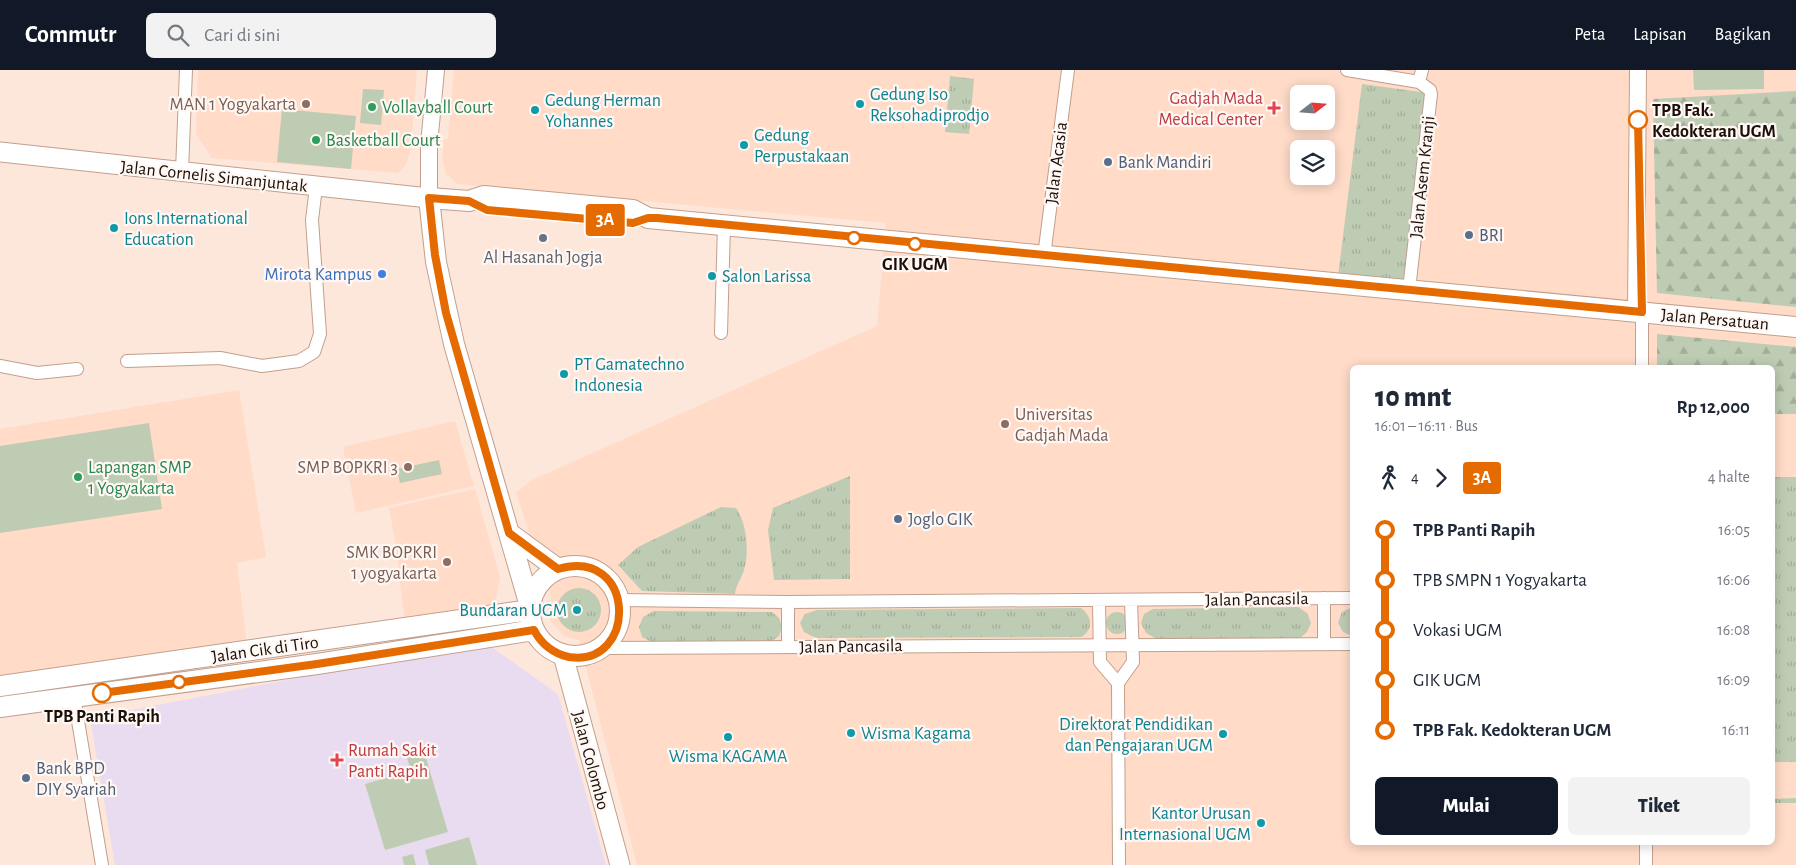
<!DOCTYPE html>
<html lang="id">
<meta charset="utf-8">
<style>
:root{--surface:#fff;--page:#f2f2f3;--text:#1f2937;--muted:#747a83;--accent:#111827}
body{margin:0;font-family:"Alegreya Sans",sans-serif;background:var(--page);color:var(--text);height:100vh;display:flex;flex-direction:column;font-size:19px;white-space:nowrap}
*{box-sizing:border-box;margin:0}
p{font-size:16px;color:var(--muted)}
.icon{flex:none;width:28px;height:28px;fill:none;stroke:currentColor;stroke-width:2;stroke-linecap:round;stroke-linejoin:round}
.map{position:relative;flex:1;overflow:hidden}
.sheet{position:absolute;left:1350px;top:295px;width:425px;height:480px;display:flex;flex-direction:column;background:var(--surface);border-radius:8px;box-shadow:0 2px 12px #0003}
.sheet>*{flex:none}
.badge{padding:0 10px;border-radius:4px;font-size:18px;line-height:32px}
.needle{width:32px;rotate:73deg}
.controls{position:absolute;left:1290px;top:15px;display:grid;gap:10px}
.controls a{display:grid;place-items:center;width:45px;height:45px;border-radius:8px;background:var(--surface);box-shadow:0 2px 12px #0003;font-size:25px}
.map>.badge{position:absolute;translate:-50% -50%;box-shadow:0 0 0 2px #fff}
.legs{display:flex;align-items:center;gap:8px;height:55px;padding:0 25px;font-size:16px}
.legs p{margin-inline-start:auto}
.summary{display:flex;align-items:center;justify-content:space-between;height:85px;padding:0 25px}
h1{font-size:28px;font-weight:800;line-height:38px}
.action{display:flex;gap:10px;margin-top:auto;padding:10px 25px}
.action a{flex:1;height:58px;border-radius:8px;background:var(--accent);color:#fff;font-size:20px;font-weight:800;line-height:58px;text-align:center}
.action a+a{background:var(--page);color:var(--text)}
ul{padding:0 25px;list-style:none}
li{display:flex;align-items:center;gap:18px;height:50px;font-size:19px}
li i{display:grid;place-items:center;width:8px;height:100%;margin:0 6px;background:currentColor}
li i::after{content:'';width:12px;height:12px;margin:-6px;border:4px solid;border-radius:50%;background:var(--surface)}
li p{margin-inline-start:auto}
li:first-child i{background:linear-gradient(#0000 50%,currentColor 0)}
li:last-child i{background:linear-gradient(currentColor 50%,#0000 0)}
header{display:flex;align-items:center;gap:30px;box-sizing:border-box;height:70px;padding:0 25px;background:var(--accent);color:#fff}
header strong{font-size:24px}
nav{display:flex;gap:28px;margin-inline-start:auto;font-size:18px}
.search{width:350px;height:45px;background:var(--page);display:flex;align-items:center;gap:12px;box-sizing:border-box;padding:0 18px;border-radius:8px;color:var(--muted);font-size:19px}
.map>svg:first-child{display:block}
</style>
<header>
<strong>Commutr</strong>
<div class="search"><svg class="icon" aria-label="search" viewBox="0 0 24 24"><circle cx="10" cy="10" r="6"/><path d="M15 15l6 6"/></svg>Cari di sini</div>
<nav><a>Peta</a><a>Lapisan</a><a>Bagikan</a></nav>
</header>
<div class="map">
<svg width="1796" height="795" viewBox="0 0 1796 795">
<defs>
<pattern id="grass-tufts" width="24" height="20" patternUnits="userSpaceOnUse" patternTransform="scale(1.25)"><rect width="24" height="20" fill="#bdccb3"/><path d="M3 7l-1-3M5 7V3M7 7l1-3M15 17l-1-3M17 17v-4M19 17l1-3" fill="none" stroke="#a2ae98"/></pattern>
<pattern id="forest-firs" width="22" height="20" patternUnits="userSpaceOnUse" patternTransform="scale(1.25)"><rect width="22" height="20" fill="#bdccb3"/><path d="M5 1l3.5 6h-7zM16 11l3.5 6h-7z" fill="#a2ae98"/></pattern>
</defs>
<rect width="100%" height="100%" fill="#fde7db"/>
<!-- built -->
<path fill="#ffdbc8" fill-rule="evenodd" d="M198,0H417L411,77L406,95L398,103L212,88L196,64Z
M454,0H1796V795H637L579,570L563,566L551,552L548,542L551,527L516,423L532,410L877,256L886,153L458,114L446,104L442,89L444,69H448ZM1299,24H1326V51H1299ZM1299,79H1326V106H1299ZM1352,298H1772V772H1352Z
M239,320L266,487L237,493L247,575L0,612V359Z
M455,351L474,416L356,443L343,377Z
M475,419L500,507L496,530L492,535L404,547L396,476L389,438Z"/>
<!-- medical -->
<path fill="#eadcf0" d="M493,578L558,624L606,795H115L90,648L328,602Z"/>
<!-- grass -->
<path fill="url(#grass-tufts)" d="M950,6L974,9L969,64L945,62Z
M1362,14L1428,23L1403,215L1338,206Z
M850,406V509L774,510L768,460L773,438Z
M1773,407H1796V692H1773Z
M721,437L736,438C747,453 750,485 743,503C740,511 736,515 735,524L642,521L618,495L638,477Z
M557 540a22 22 0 1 1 44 0a22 22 0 1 1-44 0Z
M1298,537L1307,543L1311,553L1307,562L1300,568H1155L1146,563L1141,553L1144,544L1153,539Z
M1352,537V566L1343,562L1338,553L1342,542Z
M1081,538C1092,546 1094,560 1081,567L816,568L804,562L800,553L805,544L817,540Z
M654,541L772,542L779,548L782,557L779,566L772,571L652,572L642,567L639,557L643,547Z
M1106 553a11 11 0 1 1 22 0a11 11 0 1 1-22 0Z
M1796,728V733H1773V729Z"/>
<!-- forest -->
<path fill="url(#forest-firs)" d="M1796,21V237L1657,223L1653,29Z
M1657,264L1796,277V344H1773L1772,298L1657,297Z"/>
<!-- garden -->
<path fill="#bdccb3" d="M1693,0H1764V19L1694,20Z
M363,19L384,20L381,55L360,53Z
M282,39L356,46L351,99L277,92Z
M149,353L162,439L0,463V376Z
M439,390L442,404L400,413L397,399Z
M413,681L426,688L448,762L385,780L365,714L411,701L407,688Z
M469,767L477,795H429L425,780Z
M413,784L416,795H404L402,787Z"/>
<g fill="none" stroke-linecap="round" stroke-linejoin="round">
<!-- minor casing -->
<g stroke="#c29f8c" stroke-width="14">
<path id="minor" d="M1347,0L1419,12
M182,101L186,0
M1044,186L1068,0
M1409,220L1431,24L1430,20L1419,12L1422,0
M1642,243V298
M721,263L724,155
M127,291L220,288L262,296L299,291L314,282L320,264L312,150L316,117
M0,296L37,303L77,299
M1324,528V574
M619,530L788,532L1352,528
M1099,530L1100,592L1118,613
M788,532V577
M603,578L1352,574
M74,627L102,795
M1646,772V795
M1119,795L1118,613L1133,592L1131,530"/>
</g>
<!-- tertiary casing -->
<g stroke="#c29f8c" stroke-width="18">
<path id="tertiary" d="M429,128V75L436,0
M1636,242L1638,0"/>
</g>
<!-- secondary casing -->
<g stroke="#c29f8c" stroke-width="21">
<path id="secondary" d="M0,82L429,128
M563,585L620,795"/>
</g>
<!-- primary casing -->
<g stroke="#c29f8c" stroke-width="22">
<path id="primary" d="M509,463L558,499
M530 541a45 45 0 1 1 90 0a45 45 0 1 1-90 0Z
M530,536L454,274L436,192L429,128L469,131L484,126L494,127L633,140L648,148L1796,257
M0,616L530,540
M0,637L317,594L534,560"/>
</g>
<!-- minor -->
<use href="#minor" stroke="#fff" stroke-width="12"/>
<!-- tertiary -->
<use href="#tertiary" stroke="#fff" stroke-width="16"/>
<!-- secondary -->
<use href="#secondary" stroke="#fff" stroke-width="19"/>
<!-- primary -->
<use href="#primary" stroke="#fff" stroke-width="20"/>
</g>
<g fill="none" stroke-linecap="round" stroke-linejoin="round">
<!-- line-1 casing -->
<g stroke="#fff" stroke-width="11">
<path id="line-1" d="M102,623L317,594L534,560C541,574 554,584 569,587C638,598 637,476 558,499L509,463L446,243L435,185L429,128L469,131L487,140L633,153L648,148H657L1642,242L1638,50"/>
</g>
<!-- line-1 -->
<use href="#line-1" stroke="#e56a00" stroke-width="8"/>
</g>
<!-- markers -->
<g fill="#8d6e63" stroke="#fff7f3" stroke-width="2">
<circle cx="306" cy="34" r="5"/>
<circle cx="1005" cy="354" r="5"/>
<circle cx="408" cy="397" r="5"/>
<circle cx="447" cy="492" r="5"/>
</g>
<g fill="#0f9aa8" stroke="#fff7f3" stroke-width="2">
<circle cx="860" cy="34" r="5"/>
<circle cx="535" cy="40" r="5"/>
<circle cx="744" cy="75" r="5"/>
<circle cx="114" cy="158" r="5"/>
<circle cx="712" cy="206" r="5"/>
<circle cx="564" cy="304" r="5"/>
<circle cx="577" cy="540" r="5"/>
<circle cx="851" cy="663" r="5"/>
<circle cx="1223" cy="664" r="5"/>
<circle cx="728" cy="667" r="5"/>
<circle cx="1261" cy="753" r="5"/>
</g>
<g fill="#2e9e5b" stroke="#fff7f3" stroke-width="2">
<circle cx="372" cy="37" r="5"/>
<circle cx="316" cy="70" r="5"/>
<circle cx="78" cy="407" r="5"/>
</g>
<g fill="#e0444e" stroke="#fff7f3" stroke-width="2">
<path d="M1271.5 30.5h5v5h5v5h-5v5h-5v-5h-5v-5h5z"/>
<path d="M334.5 682.5h5v5h5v5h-5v5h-5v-5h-5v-5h5z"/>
</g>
<g fill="#fff" stroke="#e56a00" stroke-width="2.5">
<circle cx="1638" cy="50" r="9"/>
<circle cx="854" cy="168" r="6"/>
<circle cx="915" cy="174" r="6"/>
<circle cx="179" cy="612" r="6"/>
<circle cx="102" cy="623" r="9"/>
</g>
<g fill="#5c6f8a" stroke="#fff7f3" stroke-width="2">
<circle cx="1108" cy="92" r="5"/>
<circle cx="1469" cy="165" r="5"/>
<circle cx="898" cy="449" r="5"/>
<circle cx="26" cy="708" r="5"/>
</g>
<circle fill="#6b7280" stroke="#fff7f3" stroke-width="2" cx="543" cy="168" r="5"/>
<circle fill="#3f7fe0" stroke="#fff7f3" stroke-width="2" cx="382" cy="204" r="5"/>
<g text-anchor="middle" stroke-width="4.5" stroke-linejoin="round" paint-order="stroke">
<!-- culture labels -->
<g font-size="18" fill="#0d838f" stroke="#fff7f3" text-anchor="start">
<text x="870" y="30">Gedung Iso<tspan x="870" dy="21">Reksohadiprodjo</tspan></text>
<text x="545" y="36">Gedung Herman<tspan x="545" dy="21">Yohannes</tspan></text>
<text x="754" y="71">Gedung<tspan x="754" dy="21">Perpustakaan</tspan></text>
<text x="124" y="154">Ions International<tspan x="124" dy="21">Education</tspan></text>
<text x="722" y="212">Salon Larissa</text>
<text x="574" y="300">PT Gamatechno<tspan x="574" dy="21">Indonesia</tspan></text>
<text x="567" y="546" text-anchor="end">Bundaran UGM</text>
<text x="1213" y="660" text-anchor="end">Direktorat Pendidikan<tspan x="1213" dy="21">dan Pengajaran UGM</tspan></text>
<text x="861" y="669">Wisma Kagama</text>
<text x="728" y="692" text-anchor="middle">Wisma KAGAMA</text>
<text x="1251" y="749" text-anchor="end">Kantor Urusan<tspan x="1251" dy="21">Internasional UGM</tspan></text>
</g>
<!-- health labels -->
<g font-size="18" fill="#be3a42" stroke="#fff7f3" text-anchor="end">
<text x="1263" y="34">Gadjah Mada<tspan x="1263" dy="21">Medical Center</tspan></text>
<text x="348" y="686" text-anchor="start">Rumah Sakit<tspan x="348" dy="21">Panti Rapih</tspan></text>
</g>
<!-- education labels -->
<g font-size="18" fill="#785e54" stroke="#fff7f3" text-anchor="end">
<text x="296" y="40">MAN 1 Yogyakarta</text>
<text x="1015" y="350" text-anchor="start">Universitas<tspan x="1015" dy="21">Gadjah Mada</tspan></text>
<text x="398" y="403">SMP BOPKRI 3</text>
<text x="437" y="488">SMK BOPKRI<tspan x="437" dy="21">1 yogyakarta</tspan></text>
</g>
<!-- leisure labels -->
<g font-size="18" fill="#27864d" stroke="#fff7f3" text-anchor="start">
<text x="382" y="43">Vollayball Court</text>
<text x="326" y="76">Basketball Court</text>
<text x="88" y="403">Lapangan SMP<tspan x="88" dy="21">1 Yogyakarta</tspan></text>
</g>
<!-- stop labels -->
<g font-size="18" font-weight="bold" fill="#1a0e08" stroke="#fff7f3">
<text x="1652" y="46" text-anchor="start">TPB Fak.<tspan x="1652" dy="21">Kedokteran UGM</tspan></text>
<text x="915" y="200">GIK UGM</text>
<text x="102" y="652">TPB Panti Rapih</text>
</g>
<!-- service labels -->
<g font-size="18" fill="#4e5e75" stroke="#fff7f3" text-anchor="start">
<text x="1118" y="98">Bank Mandiri</text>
<text x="1479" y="171">BRI</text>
<text x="908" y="455">Joglo GIK</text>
<text x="36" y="704">Bank BPD<tspan x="36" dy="21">DIY Syariah</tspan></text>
</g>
<!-- street labels -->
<g font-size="18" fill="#1a0e08" stroke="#fff7f3">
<text transform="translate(1056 93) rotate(-83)" y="6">Jalan Acasia</text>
<text transform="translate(214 106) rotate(6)" y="6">Jalan Cornelis Simanjuntak</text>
<text transform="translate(1422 107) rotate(-84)" y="6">Jalan Asem Kranji</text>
<text transform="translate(1715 249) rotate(5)" y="6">Jalan Persatuan</text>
<text transform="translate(1257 529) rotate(-1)" y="6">Jalan Pancasila</text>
<text transform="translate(851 576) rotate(-1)" y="6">Jalan Pancasila</text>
<text transform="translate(265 579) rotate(-8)" y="6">Jalan Cik di Tiro</text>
<text transform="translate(591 690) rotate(75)" y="6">Jalan Colombo</text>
</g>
<!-- worship labels -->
<g font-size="18" fill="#5b616d" stroke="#fff7f3">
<text x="543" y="193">Al Hasanah Jogja</text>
</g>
<!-- shop labels -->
<g font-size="18" fill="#366cbe" stroke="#fff7f3" text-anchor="end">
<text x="372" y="210">Mirota Kampus</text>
</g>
</g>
</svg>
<div class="controls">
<a><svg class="needle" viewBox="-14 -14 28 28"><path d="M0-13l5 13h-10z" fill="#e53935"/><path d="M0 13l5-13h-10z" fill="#747a83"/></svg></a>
<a><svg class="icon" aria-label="layers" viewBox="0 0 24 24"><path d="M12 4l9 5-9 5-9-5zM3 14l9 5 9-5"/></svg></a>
</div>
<b class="badge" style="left:605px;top:150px;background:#e56a00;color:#fff">3A</b>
<section class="sheet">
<div class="summary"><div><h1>10 mnt</h1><p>16:01 – 16:11 · Bus</p></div><b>Rp 12,000</b></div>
<div class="legs"><svg class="icon" aria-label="walk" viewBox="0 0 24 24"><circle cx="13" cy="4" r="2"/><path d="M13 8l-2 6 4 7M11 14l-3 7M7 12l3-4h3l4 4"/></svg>4<svg class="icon" aria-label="forward" viewBox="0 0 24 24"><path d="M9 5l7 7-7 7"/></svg><b class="badge" style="background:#e56a00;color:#fff">3A</b><p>4 halte</p></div>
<ul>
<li><i style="color:#e56a00"></i><b>TPB Panti Rapih</b><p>16:05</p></li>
<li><i style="color:#e56a00"></i><span>TPB SMPN 1 Yogyakarta</span><p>16:06</p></li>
<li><i style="color:#e56a00"></i><span>Vokasi UGM</span><p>16:08</p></li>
<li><i style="color:#e56a00"></i><span>GIK UGM</span><p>16:09</p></li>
<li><i style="color:#e56a00"></i><b>TPB Fak. Kedokteran UGM</b><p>16:11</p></li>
</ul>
<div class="action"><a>Mulai</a><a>Tiket</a></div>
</section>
</div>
